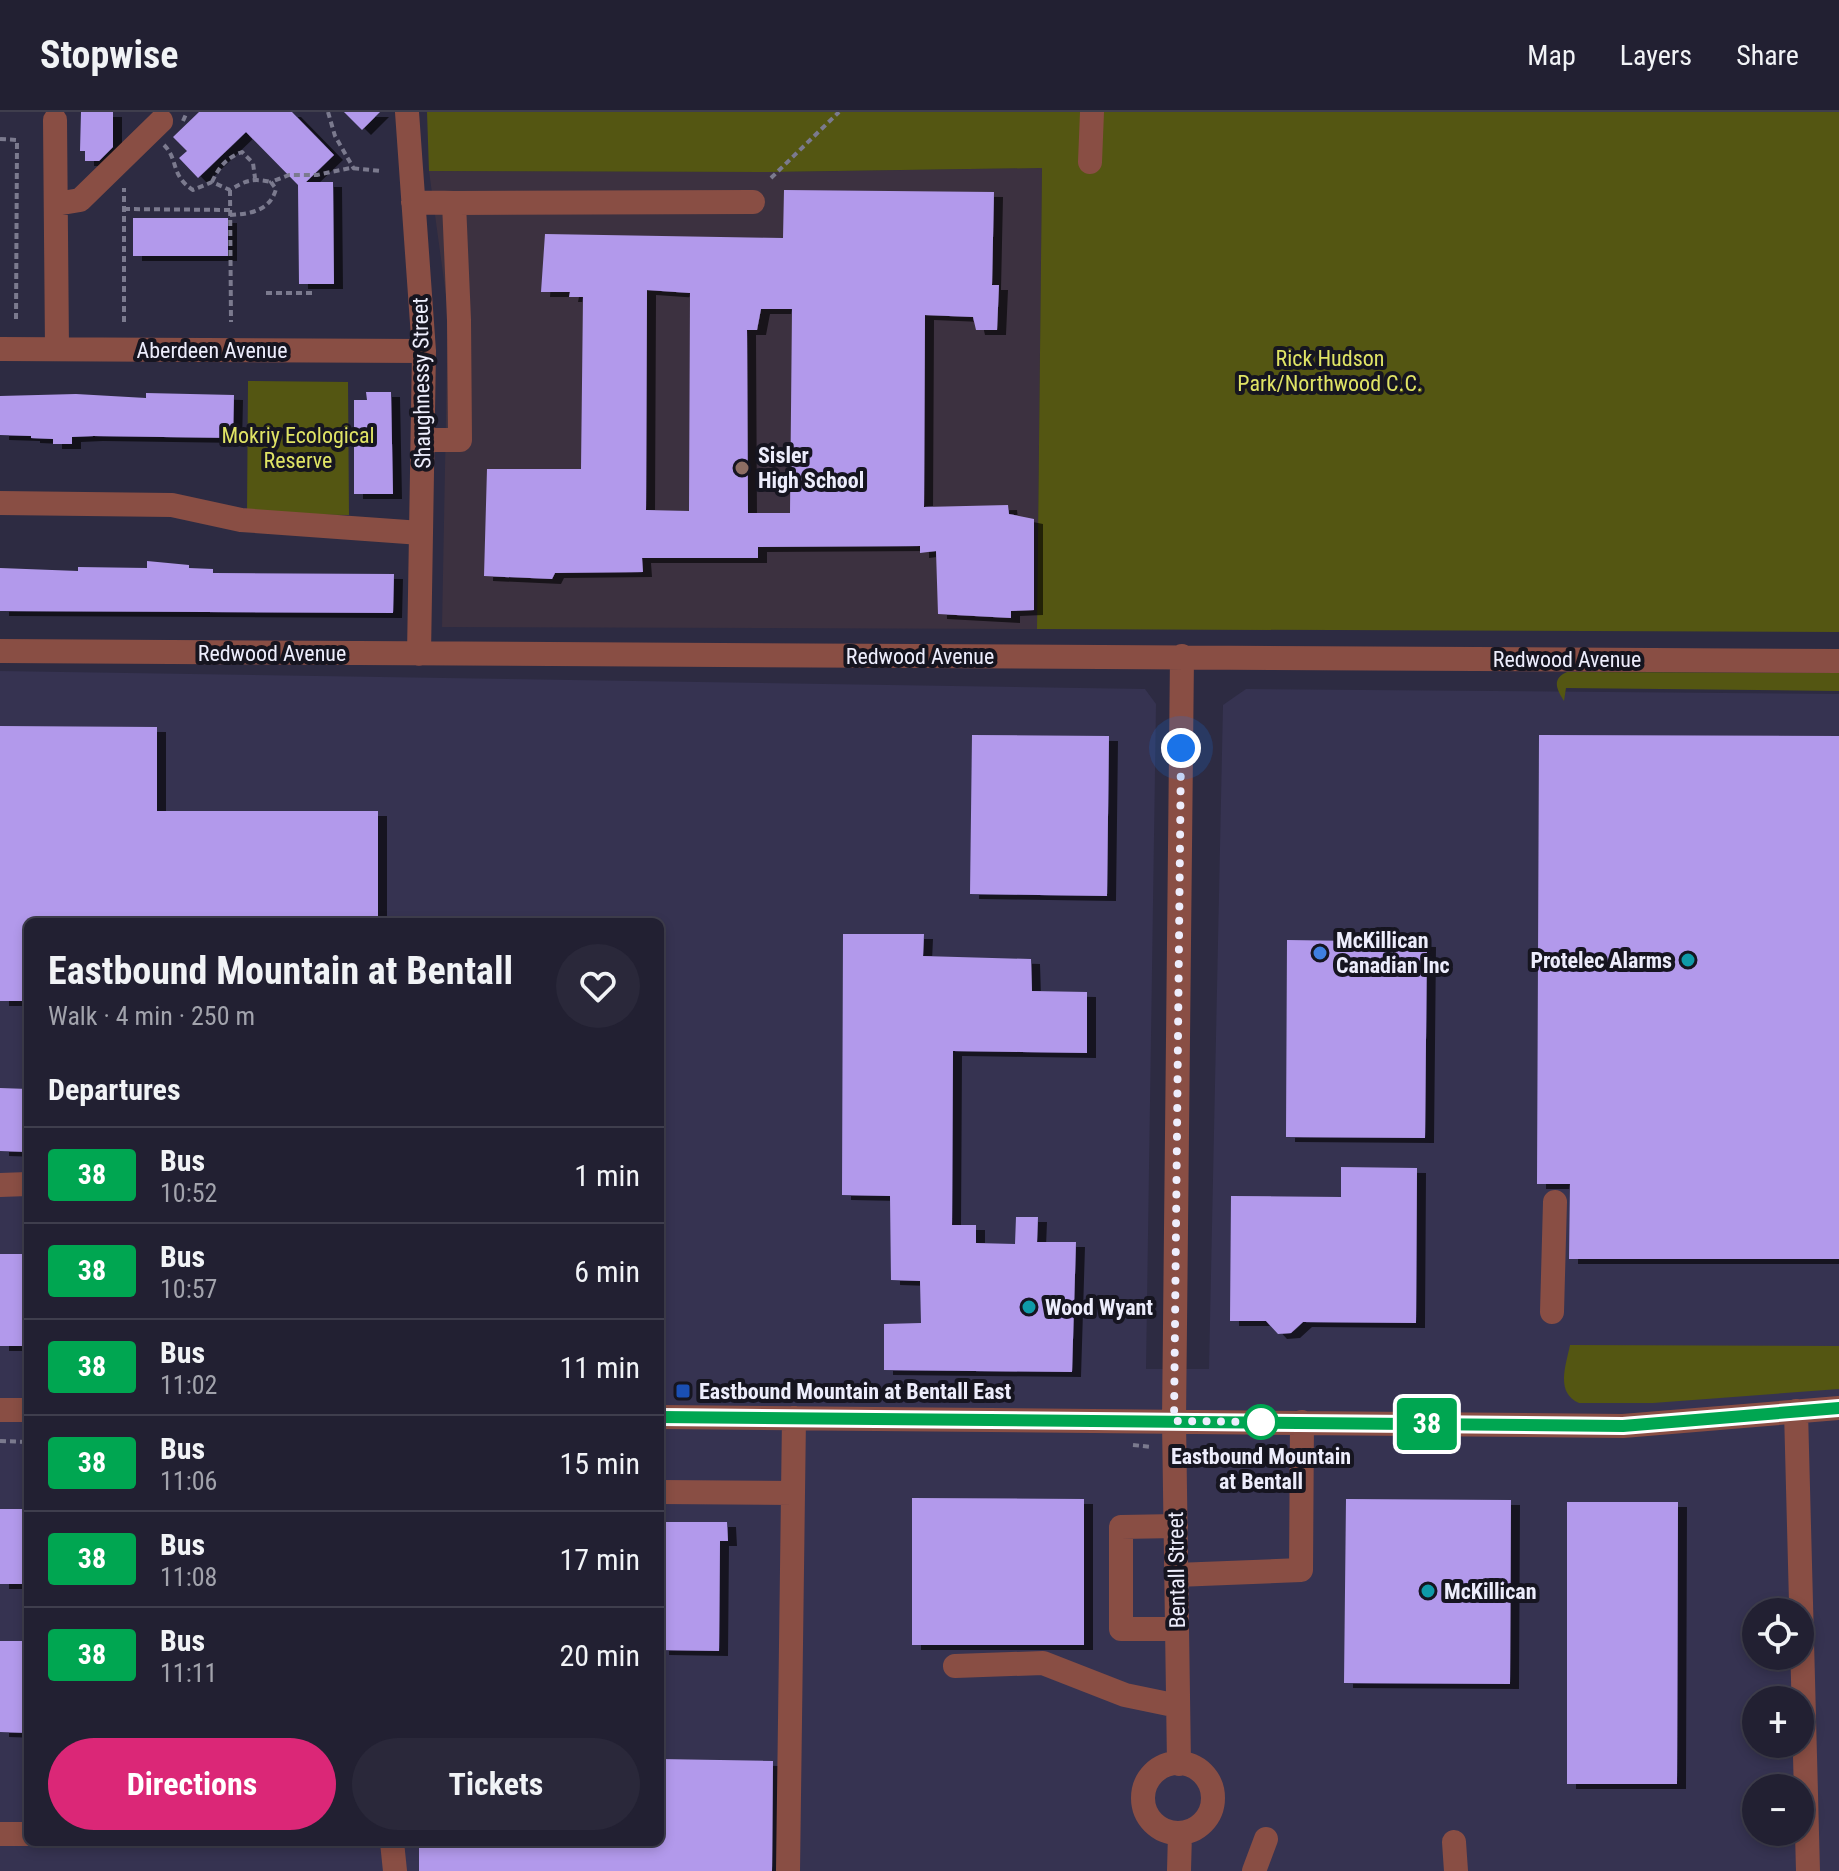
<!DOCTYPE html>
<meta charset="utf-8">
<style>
:root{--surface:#222032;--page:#2a283a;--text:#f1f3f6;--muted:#a2a3ac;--line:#3f3e4d;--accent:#db2777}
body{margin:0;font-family:"Roboto Condensed",sans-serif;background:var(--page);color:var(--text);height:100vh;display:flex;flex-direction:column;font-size:30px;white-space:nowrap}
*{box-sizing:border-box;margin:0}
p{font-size:26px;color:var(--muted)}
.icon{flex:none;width:44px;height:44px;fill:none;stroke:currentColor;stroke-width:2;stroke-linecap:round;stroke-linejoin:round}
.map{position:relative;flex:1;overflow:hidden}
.details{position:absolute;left:24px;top:806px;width:640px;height:928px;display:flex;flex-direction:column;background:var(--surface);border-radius:12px;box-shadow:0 4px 12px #0003,0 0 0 2px var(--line)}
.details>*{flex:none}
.badge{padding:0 16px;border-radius:6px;font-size:28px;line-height:52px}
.controls{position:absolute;left:1742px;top:1486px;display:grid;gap:16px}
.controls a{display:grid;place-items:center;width:72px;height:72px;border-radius:50%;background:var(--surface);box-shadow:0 4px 12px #0003,0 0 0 2px var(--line);font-size:40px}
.you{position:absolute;width:40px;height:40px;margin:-20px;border:6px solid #fff;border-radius:50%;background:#1a73e8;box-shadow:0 0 0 12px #1a73e833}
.map>.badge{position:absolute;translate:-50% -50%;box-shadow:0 0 0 4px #fff}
h2{padding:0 24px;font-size:30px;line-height:72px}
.round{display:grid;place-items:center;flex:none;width:84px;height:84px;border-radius:42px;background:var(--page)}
.head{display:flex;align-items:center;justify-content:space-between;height:136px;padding:0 24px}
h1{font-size:38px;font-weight:700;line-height:60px}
.cta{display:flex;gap:16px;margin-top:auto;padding:16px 24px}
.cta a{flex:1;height:92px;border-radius:48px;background:var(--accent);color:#fff;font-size:32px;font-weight:700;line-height:92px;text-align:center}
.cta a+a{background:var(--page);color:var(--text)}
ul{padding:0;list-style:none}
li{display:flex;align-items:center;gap:24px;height:96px;padding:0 24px;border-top:2px solid var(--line)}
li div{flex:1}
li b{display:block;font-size:30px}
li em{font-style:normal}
li .badge{min-width:88px;font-weight:700;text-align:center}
header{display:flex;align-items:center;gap:48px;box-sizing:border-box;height:112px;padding:0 40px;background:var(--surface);border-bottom:2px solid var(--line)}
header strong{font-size:38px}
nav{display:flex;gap:44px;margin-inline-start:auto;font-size:28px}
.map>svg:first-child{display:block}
</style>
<header>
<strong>Stopwise</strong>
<nav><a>Map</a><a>Layers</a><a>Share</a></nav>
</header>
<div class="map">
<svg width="1839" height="1759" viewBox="0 0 1839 1759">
<defs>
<filter id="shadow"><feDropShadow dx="9" dy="5" stdDeviation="0" flood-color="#0009"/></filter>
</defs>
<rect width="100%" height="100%" fill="#2d2b42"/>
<!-- built -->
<path fill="#363351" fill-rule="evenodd" d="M0,559L1145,577L1156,592L1146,1257H1209L1223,593L1246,577L1839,582V1759H0ZM28,810H660V1730H28ZM1756,1500H1800V1544H1756ZM1756,1588H1800V1632H1756ZM1756,1676H1800V1720H1756Z"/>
<!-- education -->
<path fill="#3c3140" d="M1042,56L1037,517L442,515L448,198L429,59L775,60Z"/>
<!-- green -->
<path fill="#545612" d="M427,0H1839V520L1037,517L1042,56L769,60L429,59Z
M248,269L348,270L349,403L247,402Z
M1567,560L1839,561V579L1566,576L1564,589C1557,578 1551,567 1567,560Z
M1570,1233L1839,1234V1277L1653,1291H1579C1555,1281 1566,1253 1570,1233Z"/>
<!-- building -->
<path fill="#b299eb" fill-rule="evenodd" filter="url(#shadow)" d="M81,0H113V35L99,49H85V39H80Z
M199,0H292L334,43L306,70H333L334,172H299L298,73L246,20L198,66L179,46L187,39L173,25Z
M344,0H380L362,18Z
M784,78L994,80L992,173H999L997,218H976L973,205L925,203L924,395L1008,393L1009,402L1034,407V498L1011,499V506L938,502L936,439L920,441V434L758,435V446H642L643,460L555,461L552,467L484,464L487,357H581L583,185H569L570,180H541L545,122L783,126ZM647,178L690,181L689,399L646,398ZM761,197H792L790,401H748L747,218H757Z
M133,106H228V144H133Z
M366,280H391L393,382H354V288H367Z
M146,281L234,283L233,326L94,324L72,325V332H53V327L31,326V324L0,323V284L76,282L146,286Z
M147,449L189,453V456L213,457V461L394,462L393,501L0,499V456L78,459V455L147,456Z
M0,614L157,615V699H378V810H28V889H0Z
M972,623L1109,624L1107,784L970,782Z
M1539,623L1839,624V1147H1569L1570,1072H1537Z
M843,822H924L923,844L1031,847L1032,879L1087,880V941L953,939L952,1113H976V1131L1015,1132L1016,1105H1038L1037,1130H1076L1072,1260L884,1258V1212L921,1211L920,1169L891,1168L890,1084L842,1083Z
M1287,828L1427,830L1425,1026L1286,1025Z
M0,976L28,977V1040L0,1039Z
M1341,1055L1417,1056L1416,1211L1303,1210L1291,1221L1278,1222L1266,1209H1230L1231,1084L1341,1085Z
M0,1142H28V1234H0Z
M912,1386L1084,1387V1533H912Z
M1346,1387L1511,1388L1510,1572L1344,1571Z
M1567,1390H1678L1677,1672H1567Z
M0,1397H28V1472H0Z
M660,1410H727L728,1429H720L719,1539L660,1538Z
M0,1529H28V1621L0,1620Z
M660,1647L773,1649L772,1759H419V1730H660Z"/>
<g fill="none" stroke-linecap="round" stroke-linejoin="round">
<!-- path -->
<path stroke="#7b7a8e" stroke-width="4" stroke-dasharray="6 4" stroke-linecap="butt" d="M328,0L335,24L354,57
M183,9L187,0
M0,27L17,28L16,209
M164,33C179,48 170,63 193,78L212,70L230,78C246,68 253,66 271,70
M771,66L839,0
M212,70C219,55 226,46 242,40L253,51L255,66
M230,78L231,210
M124,97L230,98
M230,103C250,102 270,99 276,77L271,70L289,63H317L350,56L381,59
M266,181H313
M124,210V76
M0,1329L28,1330
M1133,1333L1152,1335"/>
<!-- minor -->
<path stroke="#894e44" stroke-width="24" d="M407,0L424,239L419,542
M55,8L57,237
M1090,50L1092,0
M413,90L454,91L459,208L460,328H423
M454,91L753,90
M56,92L80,88L161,9
M0,237L424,239
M0,391L172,393L241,408L421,421
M0,539L1839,549
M0,1073L28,1072
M1552,1200L1555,1090
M0,1298H28
M1796,1299L1808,1759
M660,1305L1623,1314L1839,1296
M660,1380L793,1381
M1176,1414L1121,1415V1517H1177
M1176,1463L1301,1458L1302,1310
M955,1554L1043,1551L1125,1583L1178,1594
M1143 1686a35 35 0 1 1 70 0a35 35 0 1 1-70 0Z
M1179,1652L1174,1309L1182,544
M0,1722H28
M392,1730L395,1759
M1454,1730L1456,1759
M788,1759L794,1306
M1179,1759L1180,1721
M1254,1759L1266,1727"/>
</g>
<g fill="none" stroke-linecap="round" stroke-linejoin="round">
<!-- line casing -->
<g stroke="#fff" stroke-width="18">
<path id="line" d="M660,1305L1623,1314L1839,1296"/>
</g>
<!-- line -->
<use href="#line" stroke="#00a651" stroke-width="12"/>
<!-- walk -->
<path stroke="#ededfc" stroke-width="8" stroke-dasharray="0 14.4" d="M1181,636L1174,1309L1261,1310"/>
</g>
<!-- markers -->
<circle fill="#8d6e63" stroke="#161520" stroke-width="3" cx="742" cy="356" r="8"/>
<circle fill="#3f7fe0" stroke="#161520" stroke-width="3" cx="1320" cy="841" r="8"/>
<g fill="#0f9aa8" stroke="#161520" stroke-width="3">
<circle cx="1688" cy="848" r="8"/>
<circle cx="1029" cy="1195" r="8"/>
<circle cx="1428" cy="1479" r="8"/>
</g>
<rect fill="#1a4fb4" stroke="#161520" stroke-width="3" x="675" y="1271" width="16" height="16" rx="4"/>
<circle fill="#fff" stroke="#00a651" stroke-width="4" cx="1261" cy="1310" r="16"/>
<g text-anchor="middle" stroke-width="8" stroke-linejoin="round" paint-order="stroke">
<!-- street labels -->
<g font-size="22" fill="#ededfc" stroke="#161520">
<text x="212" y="246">Aberdeen Avenue</text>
<text transform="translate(421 271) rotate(-91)" y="8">Shaughnessy Street</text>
<text x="272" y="549">Redwood Avenue</text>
<text x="920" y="552">Redwood Avenue</text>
<text x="1567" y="555">Redwood Avenue</text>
<text transform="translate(1176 1458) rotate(-91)" y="8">Bentall Street</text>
</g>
<!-- park labels -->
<g font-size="22" fill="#e0e465" stroke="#161520">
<text x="1330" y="254">Rick Hudson<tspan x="1330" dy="25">Park/Northwood C.C.</tspan></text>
<text x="298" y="331">Mokriy Ecological<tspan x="298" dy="25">Reserve</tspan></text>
</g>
<!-- poi labels -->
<g font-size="22" font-weight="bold" fill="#ededfc" stroke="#161520" text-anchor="start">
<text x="758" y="351">Sisler<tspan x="758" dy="25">High School</tspan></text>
<text x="1336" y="836">McKillican<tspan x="1336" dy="25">Canadian Inc</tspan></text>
<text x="1672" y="856" text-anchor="end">Protelec Alarms</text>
<text x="1045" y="1203">Wood Wyant</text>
<text x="699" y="1287">Eastbound Mountain at Bentall East</text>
<text x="1444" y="1487">McKillican</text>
</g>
<!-- stop labels -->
<g font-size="22" font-weight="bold" fill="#ededfc" stroke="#161520">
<text x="1261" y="1352">Eastbound Mountain<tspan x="1261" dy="25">at Bentall</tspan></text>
</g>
</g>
</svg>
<div class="controls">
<a><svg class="icon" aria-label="locate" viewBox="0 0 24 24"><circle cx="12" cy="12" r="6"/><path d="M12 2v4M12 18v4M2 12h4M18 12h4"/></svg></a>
<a>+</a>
<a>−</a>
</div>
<div class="you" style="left:1181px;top:636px"></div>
<b class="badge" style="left:1427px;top:1312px;background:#00a651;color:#fff">38</b>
<section class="details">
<div class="head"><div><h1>Eastbound Mountain at Bentall</h1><p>Walk · 4 min · 250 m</p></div><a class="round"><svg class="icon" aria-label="heart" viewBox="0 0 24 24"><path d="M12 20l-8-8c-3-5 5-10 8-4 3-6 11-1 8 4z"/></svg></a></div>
<h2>Departures</h2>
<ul>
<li><span class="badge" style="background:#00a651;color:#fff">38</span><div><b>Bus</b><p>10:52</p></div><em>1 min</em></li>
<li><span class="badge" style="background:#00a651;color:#fff">38</span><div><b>Bus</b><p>10:57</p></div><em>6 min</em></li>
<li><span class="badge" style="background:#00a651;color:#fff">38</span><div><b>Bus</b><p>11:02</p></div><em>11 min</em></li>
<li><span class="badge" style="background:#00a651;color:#fff">38</span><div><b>Bus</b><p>11:06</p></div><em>15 min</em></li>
<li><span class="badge" style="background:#00a651;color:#fff">38</span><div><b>Bus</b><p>11:08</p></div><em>17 min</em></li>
<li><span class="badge" style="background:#00a651;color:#fff">38</span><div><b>Bus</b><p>11:11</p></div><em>20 min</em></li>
</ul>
<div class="cta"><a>Directions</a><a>Tickets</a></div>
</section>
</div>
